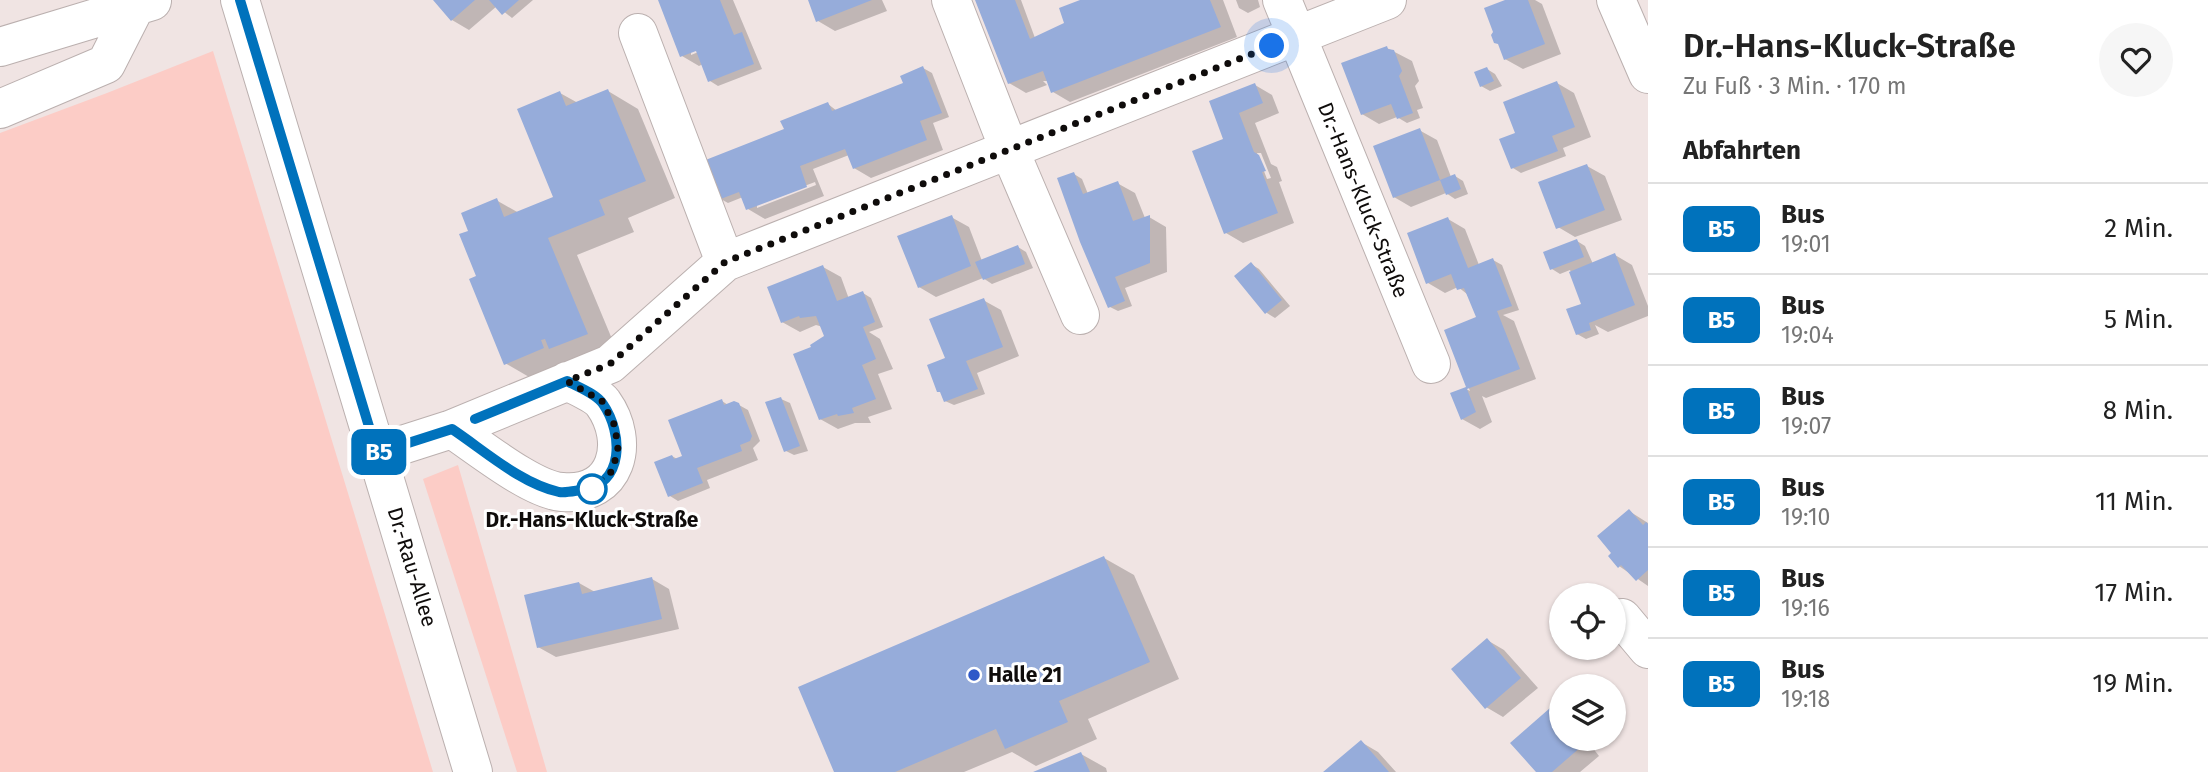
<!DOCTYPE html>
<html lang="de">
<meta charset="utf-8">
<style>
:root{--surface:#fff;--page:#f6f6f6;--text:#222;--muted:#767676;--line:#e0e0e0}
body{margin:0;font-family:"Fira Sans",sans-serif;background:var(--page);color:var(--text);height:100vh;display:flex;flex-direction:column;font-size:26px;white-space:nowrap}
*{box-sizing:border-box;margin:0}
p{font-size:23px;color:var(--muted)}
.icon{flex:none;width:38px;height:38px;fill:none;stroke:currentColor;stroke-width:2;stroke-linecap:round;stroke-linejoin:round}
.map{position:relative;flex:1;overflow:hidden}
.drawer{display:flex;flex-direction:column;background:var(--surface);width:560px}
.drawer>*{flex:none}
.badge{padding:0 14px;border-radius:10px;font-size:24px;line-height:46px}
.controls{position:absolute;left:1549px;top:583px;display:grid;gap:14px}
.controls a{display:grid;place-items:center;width:77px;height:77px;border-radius:50%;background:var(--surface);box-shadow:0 2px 5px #0004;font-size:35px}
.you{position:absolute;width:35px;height:35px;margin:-18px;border:5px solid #fff;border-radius:50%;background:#1a73e8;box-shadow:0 0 0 10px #1a73e833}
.map>.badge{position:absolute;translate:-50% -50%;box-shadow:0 0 0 4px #fff}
h2{padding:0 35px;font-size:26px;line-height:63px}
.round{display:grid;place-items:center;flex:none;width:74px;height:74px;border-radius:37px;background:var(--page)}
.head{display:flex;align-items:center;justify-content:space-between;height:119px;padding:0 35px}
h1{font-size:33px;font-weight:600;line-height:52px}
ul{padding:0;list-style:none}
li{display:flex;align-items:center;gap:21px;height:91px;padding:0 35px;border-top:2px solid var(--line)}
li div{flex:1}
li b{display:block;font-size:26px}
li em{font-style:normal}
li .badge{min-width:77px;font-weight:700;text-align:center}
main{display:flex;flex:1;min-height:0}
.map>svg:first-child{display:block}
</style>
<main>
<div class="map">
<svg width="1648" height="772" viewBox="0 0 1648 772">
<rect width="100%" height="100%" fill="#f0e4e3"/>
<!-- green -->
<path fill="#fcccc6" d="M213,51L402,670L433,772H0V133L107,93Z
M458,465L547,772H517L423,479Z"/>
<!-- shadow -->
<path fill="#0003" fill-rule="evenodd" d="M436,0H533L512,18L497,6L469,30L452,20Z
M660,0H733L762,69L718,86L710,81L703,64L699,66L682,56ZM713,46L691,55V51Z
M810,0H882L887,11L835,31L818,21Z
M977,0H1021L1035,38L1067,24L1085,0H1223L1237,37L1070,102L1053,92L1049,81H1043L1047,85L1026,93L1009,83Z
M1236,0H1258L1260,7L1248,13L1239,8Z
M1510,0H1535L1542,4L1561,54L1523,69L1505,59Z
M1387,48L1412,61L1419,81L1415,86L1423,108L1417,110L1420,118L1407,123L1397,117L1379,124L1362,114Z
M923,68L932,73L949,117L933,123L943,150L871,178L854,168L849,155L813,169L824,196L765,219L748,209L743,197L728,203L719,198L788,130L828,104L837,111L905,84ZM815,182L816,185L757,208V204Z
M1487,69L1495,74L1502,86L1490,91L1481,86Z
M1557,83L1574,93L1591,137L1563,148L1566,156L1521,173L1513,168Z
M1255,85L1272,95L1279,113L1255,123L1271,164L1277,167L1282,181L1279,182L1294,223L1243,243L1226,233V140L1211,102ZM1257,153H1261L1271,178L1267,179Z
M608,91L638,109L675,198L628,218L634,232L577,255L617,351L536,381L505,363L478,277L470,232L496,200L519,213L556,198L560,93L578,103Z
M1419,130L1437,140L1451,177L1455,176L1463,181L1468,194L1455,199L1446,193L1411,207L1394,197Z
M1587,166L1605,176L1622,220L1575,237L1558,227Z
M1074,174L1082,179L1088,194L1117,183L1135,193L1145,218L1149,217L1166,227L1167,272L1125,288L1132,306L1118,311L1110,307Z
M951,217L969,227L982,261L1018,247L1026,252L1033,268L992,284L983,278L936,297L919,287Z
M1448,219L1465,229L1479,265L1493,260L1502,265L1519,310L1503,315L1514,321L1536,379L1486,398L1482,396L1492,422L1480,429L1462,419L1466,389L1470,391L1446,331L1478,318L1467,294L1458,287L1445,293L1428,283Z
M1577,241L1585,246L1593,264L1615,255L1632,265L1648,306V316L1608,332L1595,325L1599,334L1586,339L1577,334L1584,305L1570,270L1560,274L1552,269Z
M1251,264L1259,269L1290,306L1275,318L1267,313L1236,276Z
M823,267L841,277L849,299L863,293L871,298L883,327L869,332L880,339L893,369L878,374L892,409L868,417L871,423H855L838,429L820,419L828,340L823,327L816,325L800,332L782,322Z
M983,300L1001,310L1019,356L977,373L985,394L954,405L945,401L942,393L944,360Z
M781,399L790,403L808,451L794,455L786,451Z
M722,401L728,405H739L748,410L760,441L753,448L758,460L707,480L710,488L678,501L670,496L672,456L677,459L682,458Z
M1629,511L1648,523V586L1619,566Z
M1104,558L1134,575L1179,679L1088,719L1097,739L1036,766L1012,752L964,772H836Z
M652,579L669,589L679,629L556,657L538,647L579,583L595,592Z
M1487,640L1504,650L1538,688L1503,717L1486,707Z
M1550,710L1561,717V738H1585L1599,756L1580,772H1538Z
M1361,742L1378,752L1396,772H1326Z
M1081,754L1106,768L1107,772H1037Z"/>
<!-- building -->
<path fill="#96acda" d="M433,0H475L451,21Z
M489,0H519L502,15Z
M658,0H720L734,35L742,32L754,64L708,82L696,51L680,57Z
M808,0H872L816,22Z
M975,0H1015L1030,39L1064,23L1059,8L1080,0H1210L1221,27L1051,93L1043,71L1008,84Z
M1505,0H1528L1545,44L1504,60L1498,44L1494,43L1491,35L1493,32L1484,8Z
M1387,46L1388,49L1394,50L1402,71L1399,76L1413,113L1397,119L1391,104L1361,115L1341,63Z
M923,66L942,113L920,121L927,140L853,169L845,149L800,166L807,187L746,210L739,192L718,200L703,161L784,129L780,121L828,102L832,111L903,83L900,76Z
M1487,67L1494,81L1480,87L1474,72Z
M1557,81L1575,127L1552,136L1558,151L1511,169L1499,139L1515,133L1503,102Z
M1255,83L1263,103L1239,113L1254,152L1259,155L1266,171L1262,172L1278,213L1224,234L1192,151L1223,139L1209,101Z
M608,89L646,181L599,200L605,215L548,238L588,334L549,349L545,339L541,340L544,348L504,365L469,279L476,276L459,234L468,231L461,213L497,198L504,217L553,197L517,109L560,91L566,106Z
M1420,128L1440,180L1393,198L1373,146Z
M1587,164L1605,210L1556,229L1538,182Z
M1074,172L1083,194L1118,181L1133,221L1150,215V263L1115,277L1125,301L1108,308L1080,242L1057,178Z
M1455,174L1461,189L1446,195L1440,180Z
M952,215L971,266L918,288L897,236Z
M1448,217L1468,268L1493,258L1512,306L1497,311L1520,369L1467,389L1476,412L1461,420L1450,393L1466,387L1444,330L1476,317L1464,288L1457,290L1451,274L1426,284L1407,233Z
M1577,239L1584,257L1550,270L1543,252Z
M1018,245L1025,264L983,280L975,262Z
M1615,253L1635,305L1589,323L1591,330L1576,335L1566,309L1581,304L1569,272Z
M1251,262L1282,300L1265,314L1234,276Z
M823,265L837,301L863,291L875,322L863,327L876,359L862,365L876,399L852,408L854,413L838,416L837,414L819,420L793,354L811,347L810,345L824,336L816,316L800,318L799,316L781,323L767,287Z
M984,298L1003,347L966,361L978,389L944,402L940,392H937L927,365L945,358L929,319Z
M781,397L800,446L784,452L765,402Z
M722,399L724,405L734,401L739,403L752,436L750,441L740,445L742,451L697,468L703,483L668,497L654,462L672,455L674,459L682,456L668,420Z
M1629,509L1643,525L1646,522L1648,524V570L1636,581L1621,565L1618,568L1608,556L1611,553L1597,536Z
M1104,556L1150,662L1059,701L1068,722L1005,749L996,729L895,772H834L798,687Z
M652,577L662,619L537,648L524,595L579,582L582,594Z
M1487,638L1521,678L1485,709L1451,669Z
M1550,708L1561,721V738H1578L1582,746L1552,772H1536L1510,743Z
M1361,740L1389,772H1323Z
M1081,752L1090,772H1033Z"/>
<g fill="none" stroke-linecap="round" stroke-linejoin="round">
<!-- minor casing -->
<g stroke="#bbb0af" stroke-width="40">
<path id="minor" d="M240,0L473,772
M951,0L1009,149L1080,315
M1282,0L1431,364
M1616,0L1648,74
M638,33L725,262
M0,47L152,1
M0,109L106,64L136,5
M452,429C478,446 532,490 562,492C617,497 631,442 603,403C596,394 578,387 567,381
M377,453L452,429L610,364L725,262L1387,0
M1622,618L1648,649"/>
</g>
<!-- minor -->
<use href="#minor" stroke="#fff" stroke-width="38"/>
</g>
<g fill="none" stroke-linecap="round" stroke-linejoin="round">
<!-- line casing -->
<g stroke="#fff" stroke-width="16">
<path id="line" d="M240,0L377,453L452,429C485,451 520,483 559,492C566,493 574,491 581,490C625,485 623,433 603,404C597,394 578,387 567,381L475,419"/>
</g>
<!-- line -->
<use href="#line" stroke="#0072bc" stroke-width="10"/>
<!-- walk -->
<path stroke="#0f0c0b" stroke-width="7" stroke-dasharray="0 12.6" d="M592,489L612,471L618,450L615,426L602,401L567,381L610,364L725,262L1272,46"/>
</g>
<!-- markers -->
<circle fill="#fff" stroke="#0072bc" stroke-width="3.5" cx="592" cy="489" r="14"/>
<circle fill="#2f59c8" stroke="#fff" stroke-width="2.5" cx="974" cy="675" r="7"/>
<g text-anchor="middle" stroke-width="6" stroke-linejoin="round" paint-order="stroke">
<!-- street labels -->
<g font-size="21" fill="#0f0c0b" stroke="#fff">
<text transform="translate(1363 200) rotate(68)" y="7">Dr.-Hans-Kluck-Straße</text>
<text transform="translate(412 567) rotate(73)" y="7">Dr.-Rau-Allee</text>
</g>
<!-- stop labels -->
<g font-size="21" font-weight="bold" fill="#0f0c0b" stroke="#fff">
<text x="592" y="527">Dr.-Hans-Kluck-Straße</text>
</g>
<!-- poi labels -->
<g font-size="21" font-weight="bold" fill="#0f0c0b" stroke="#fff" text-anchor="start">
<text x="988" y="682">Halle 21</text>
</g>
</g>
</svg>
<div class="controls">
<a><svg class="icon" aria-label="locate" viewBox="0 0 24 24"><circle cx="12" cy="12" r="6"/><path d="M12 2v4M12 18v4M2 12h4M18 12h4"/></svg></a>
<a><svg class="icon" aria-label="layers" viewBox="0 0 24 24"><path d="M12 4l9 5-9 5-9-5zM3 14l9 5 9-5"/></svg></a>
</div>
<div class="you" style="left:1272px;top:46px"></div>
<b class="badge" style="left:379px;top:452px;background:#0072bc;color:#fff">B5</b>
</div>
<section class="drawer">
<div class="head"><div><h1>Dr.-Hans-Kluck-Straße</h1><p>Zu Fuß · 3 Min. · 170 m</p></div><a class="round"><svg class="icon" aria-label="heart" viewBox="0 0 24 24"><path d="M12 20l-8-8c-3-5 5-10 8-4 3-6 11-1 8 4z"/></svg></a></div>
<h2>Abfahrten</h2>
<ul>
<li><span class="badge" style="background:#0072bc;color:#fff">B5</span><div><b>Bus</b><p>19:01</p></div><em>2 Min.</em></li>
<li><span class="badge" style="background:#0072bc;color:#fff">B5</span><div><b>Bus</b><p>19:04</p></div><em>5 Min.</em></li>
<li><span class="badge" style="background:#0072bc;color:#fff">B5</span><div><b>Bus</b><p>19:07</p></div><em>8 Min.</em></li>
<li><span class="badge" style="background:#0072bc;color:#fff">B5</span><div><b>Bus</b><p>19:10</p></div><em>11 Min.</em></li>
<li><span class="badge" style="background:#0072bc;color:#fff">B5</span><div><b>Bus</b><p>19:16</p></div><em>17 Min.</em></li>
<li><span class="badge" style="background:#0072bc;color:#fff">B5</span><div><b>Bus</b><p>19:18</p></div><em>19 Min.</em></li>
</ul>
</section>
</main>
